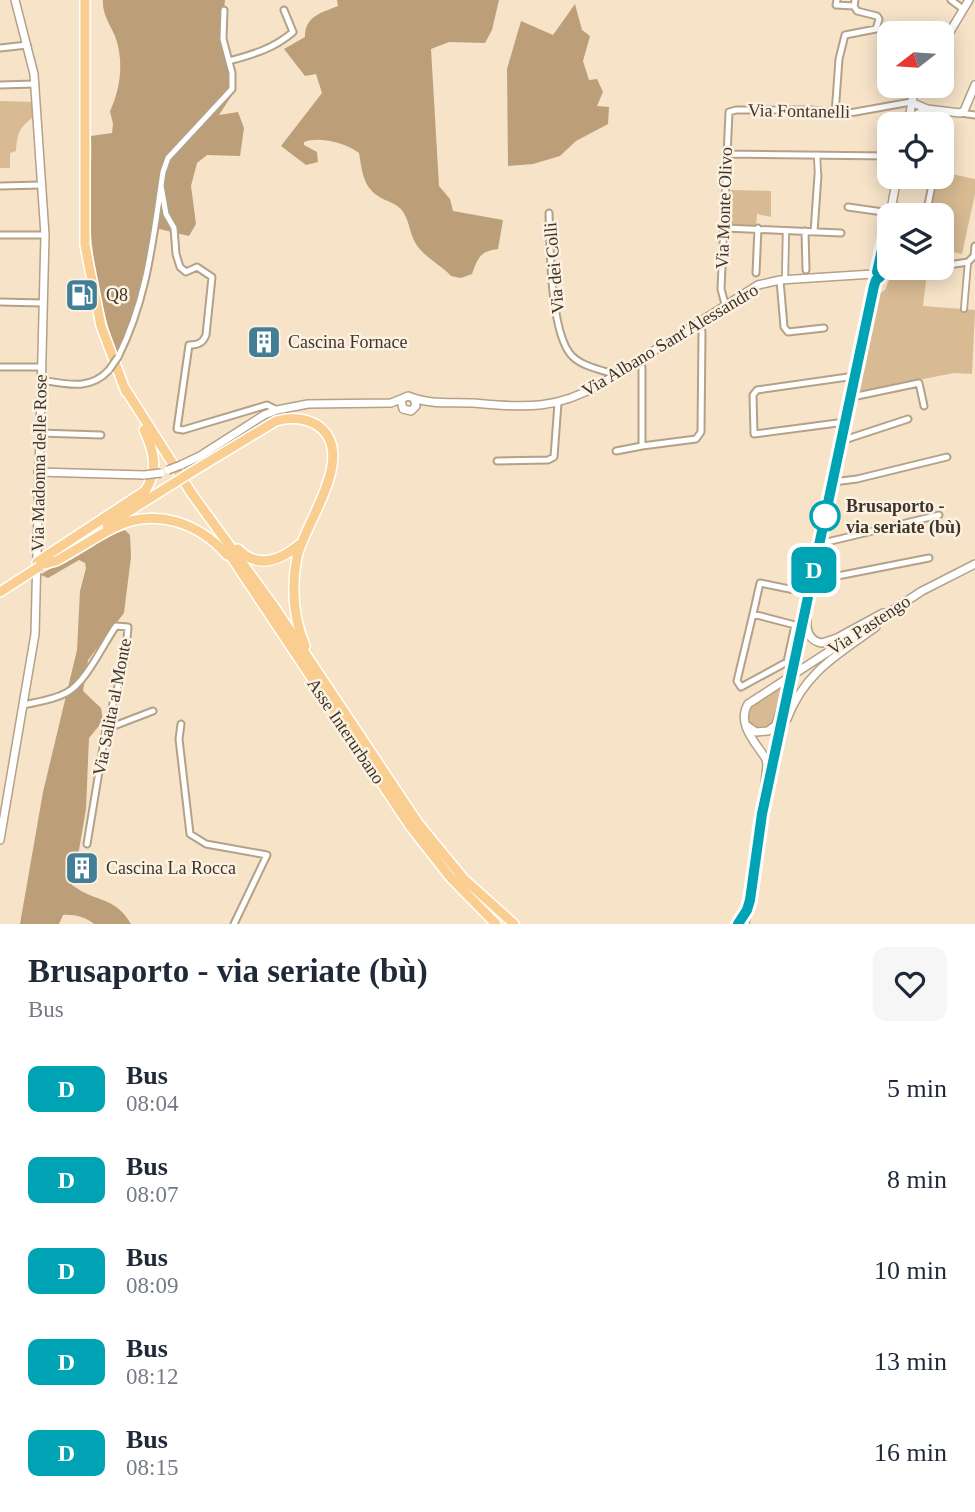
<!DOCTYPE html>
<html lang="it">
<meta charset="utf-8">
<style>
:root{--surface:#fff;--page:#f6f6f7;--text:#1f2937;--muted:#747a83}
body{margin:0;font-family:"Times New Roman",serif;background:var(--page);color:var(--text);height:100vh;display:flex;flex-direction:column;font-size:26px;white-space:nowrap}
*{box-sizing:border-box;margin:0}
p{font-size:23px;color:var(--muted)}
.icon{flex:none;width:38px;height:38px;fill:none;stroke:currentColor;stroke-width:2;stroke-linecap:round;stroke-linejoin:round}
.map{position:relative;height:924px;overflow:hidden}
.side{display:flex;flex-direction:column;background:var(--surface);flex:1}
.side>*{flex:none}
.badge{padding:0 14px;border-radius:10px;font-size:24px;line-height:46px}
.needle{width:46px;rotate:253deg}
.buttons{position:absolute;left:877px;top:21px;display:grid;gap:14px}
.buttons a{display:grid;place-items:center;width:77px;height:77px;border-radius:14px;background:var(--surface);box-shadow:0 4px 18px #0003;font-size:35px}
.map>.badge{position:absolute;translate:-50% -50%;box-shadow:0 0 0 4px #fff}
.round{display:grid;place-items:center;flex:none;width:74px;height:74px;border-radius:14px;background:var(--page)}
.headline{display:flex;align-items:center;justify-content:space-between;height:119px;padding:0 28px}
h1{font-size:33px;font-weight:800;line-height:52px}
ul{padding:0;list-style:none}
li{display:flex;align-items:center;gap:21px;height:91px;padding:0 28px}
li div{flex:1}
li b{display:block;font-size:26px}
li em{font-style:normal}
li .badge{min-width:77px;font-weight:700;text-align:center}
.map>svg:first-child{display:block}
</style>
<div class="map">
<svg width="975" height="924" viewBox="0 0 975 924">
<rect width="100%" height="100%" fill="#f6e3c8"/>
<!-- green -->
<path fill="#d8ba93" d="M0,101L35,102V116C20,126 17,133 16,151L10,153V168H0Z
M942,172L975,179V194L962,254L942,250V215H930L938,177H942Z
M730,190L771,191V217L757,214L756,226H728Z
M927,272L923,306L975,310L972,374L954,373L856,392L880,293L885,290L889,280Z
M786,684L774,723L769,728L757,730L751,725L748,715L752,706Z"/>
<!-- forest -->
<path fill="#bc9f78" d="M103,0H225L221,40L222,50L229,62L234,92L219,115L238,112L244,128L240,156L207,155L197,163L191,186L196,224L189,236L155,228L139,304L117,355C101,307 90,257 90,206C90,183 92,159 91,136L112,133L113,124L110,111C121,88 124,60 115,36C110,24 102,14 103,0Z
M337,0H499L492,30L485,43L449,42L431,49L439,186L450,199L453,211L503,220L498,249C480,251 478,258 472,274L461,278L451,276C440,264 425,258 416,244C409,233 410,220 401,209C394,202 385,201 378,196C362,185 362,169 359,153C346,143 319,136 304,142V145L317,152L318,162L306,165L281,146L322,93L316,74L305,76L284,49L305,37C305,16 321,13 338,6Z
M575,4L582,30L590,36L583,61L589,80L597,79L603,92L597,106L609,107L608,124L576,141L560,156L533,164L508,166L507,69L521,21L553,35Z
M125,530L130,535L131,557L124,613L88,660L83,691L101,708L103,721L89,738L86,809L79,850L71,875L72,885C96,903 115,896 131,924H94C86,917 73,914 63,915L59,924H20L43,792L77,650L80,591L86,568L85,563L79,560L48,578L41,575C47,569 114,533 125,530Z"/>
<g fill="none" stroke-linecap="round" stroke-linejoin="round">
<!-- pedestrian casing -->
<g stroke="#b3a188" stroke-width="8">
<path id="pedestrian" d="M817,155L818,175
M785,279L786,230
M964,309L968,262"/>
</g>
<!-- minor casing -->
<g stroke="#b3a188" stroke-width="9">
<path id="minor" d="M837,0L836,5L854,6L855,0
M951,0L963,9
M0,48L27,45
M229,61C254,54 273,49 293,32L284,10
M0,85L35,84
M960,113L975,115
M835,114L839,59L845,35L876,29L879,19L877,16L857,11L854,6
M726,154L889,156
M0,186L42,185
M161,186L166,214L174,228L176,254L180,267L186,272L197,267L212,277L206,335C203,343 198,345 189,345L177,429L183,430L267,405L277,410
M848,207L890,213
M549,213C550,245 550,333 572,356C583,367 602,370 617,375
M926,215L933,180
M725,228L841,233
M805,231L806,270
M814,232L818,175
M0,235H45
M942,266L968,262L974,256L975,246
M756,273L758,228
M880,276L931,268
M780,280L784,327L788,332L824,328
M0,302L43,303
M725,304L721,289L729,112L736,110H812L844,114L911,102
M118,357C148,297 153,238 163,172L168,158L232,89V73L223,39L224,10
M640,359L642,368V446L696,439L701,432L702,332L699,321
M0,367H41
M41,380C66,384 90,391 109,370
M851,394L857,396L919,383L924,406
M845,422L754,434L753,395L757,390L855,376
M39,433L101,435
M841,441L908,419
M616,451L642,446
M497,461L548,460L554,457L558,403
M833,482L857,479L947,457
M821,540L827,542L939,515
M812,581L929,558
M753,614L795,625L787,662L741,687L737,681Z
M753,614L760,583L809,593
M23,705C37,702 53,700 66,693C86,683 103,644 116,626L128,627L125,661L106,729L87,844
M181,724L179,739L190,834L206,844L267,855L234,924
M106,729L153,711"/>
</g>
<!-- tertiary casing -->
<g stroke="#b3a188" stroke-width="10">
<path id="tertiary" d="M942,45L969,0
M911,102L927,109L960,113L964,111L975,85
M908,119L927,109
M908,124L915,86
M890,215L897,177
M877,272L889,218
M401,400L403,409L411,411L416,406L414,398
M181,465L200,456L264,415L277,410L308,404L391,403L408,396C430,405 450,402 473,403C525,407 553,411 601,384L758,285L780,280L873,274L877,272
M38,472L144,475
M807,620C806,632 810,641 822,643L837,638L883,613
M795,664L876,280
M787,719C804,673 837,655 876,627
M746,725L756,732L768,731L776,725L782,705
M770,779L791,683
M762,814L767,765L766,759C756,743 736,724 748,704L922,591L975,564
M0,840L35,634L45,235L34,74L15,0
M745,924L763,811"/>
</g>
<!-- trunk casing -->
<g stroke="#fff" stroke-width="12">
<path id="trunk" d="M85,0V245L101,326L126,392
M124,387L192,494L275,608L418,823L464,879L514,924
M190,473L276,421C290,417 303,417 317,425C359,453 305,522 297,557C291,588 293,617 305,646
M107,525L174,483
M226,549L410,826L450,877L496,924
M238,549C258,570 281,560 300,544
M37,562L145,491C159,470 154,451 144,430
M45,564L56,561C75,551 94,538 113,528C154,507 198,522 227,555
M0,592L28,574"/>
</g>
<!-- pedestrian -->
<use href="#pedestrian" stroke="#fff" stroke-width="4.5"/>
<!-- minor -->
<use href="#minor" stroke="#fff" stroke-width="5"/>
<!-- tertiary -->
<use href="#tertiary" stroke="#fff" stroke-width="7"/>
<!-- trunk -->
<use href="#trunk" stroke="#face90" stroke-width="9"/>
<!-- minor-bridge casing -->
<g stroke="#b3a188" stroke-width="9" stroke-linecap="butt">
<path id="minor-bridge" d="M109,370L118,357"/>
</g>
<!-- tertiary-bridge casing -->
<g stroke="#b3a188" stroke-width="10" stroke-linecap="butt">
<path id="tertiary-bridge" d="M168,470L181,465
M144,475L161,473
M791,683L795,664"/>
</g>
<!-- trunk-bridge casing -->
<g stroke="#fff" stroke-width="12" stroke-linecap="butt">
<path id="trunk-bridge" d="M174,483L190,473
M28,574L39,567"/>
</g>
<!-- minor-bridge -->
<use href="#minor-bridge" stroke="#fff" stroke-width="5"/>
<!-- tertiary-bridge -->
<use href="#tertiary-bridge" stroke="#fff" stroke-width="7"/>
<!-- trunk-bridge -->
<use href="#trunk-bridge" stroke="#face90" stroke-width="9"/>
</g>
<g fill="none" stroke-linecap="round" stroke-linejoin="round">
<!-- line casing -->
<g stroke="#fff" stroke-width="16">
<path id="line" d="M738,924L747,910L750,900L762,814L874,286L876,280L880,277L877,272L889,218"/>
</g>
<!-- line -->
<use href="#line" stroke="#00a3b4" stroke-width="10"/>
</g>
<!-- icons -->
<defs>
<g id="fuel-square" transform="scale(1.75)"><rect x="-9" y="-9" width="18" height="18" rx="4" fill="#427f96" stroke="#fdf1e1"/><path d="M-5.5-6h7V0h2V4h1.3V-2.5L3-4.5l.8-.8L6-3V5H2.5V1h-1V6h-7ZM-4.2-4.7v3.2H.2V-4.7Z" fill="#fff"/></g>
<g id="building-square" transform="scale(1.75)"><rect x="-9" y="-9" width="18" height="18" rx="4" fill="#427f96" stroke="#fdf1e1"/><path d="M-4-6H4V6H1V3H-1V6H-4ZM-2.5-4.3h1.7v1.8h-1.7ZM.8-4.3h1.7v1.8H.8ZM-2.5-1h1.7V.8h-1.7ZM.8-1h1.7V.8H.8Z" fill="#fff"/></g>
</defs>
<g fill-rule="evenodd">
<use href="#fuel-square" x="82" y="295"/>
<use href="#building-square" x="264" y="342"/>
<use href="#building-square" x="82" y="868"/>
</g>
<!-- markers -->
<circle fill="#fff" stroke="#00a3b4" stroke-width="3.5" cx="825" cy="516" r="14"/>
<g text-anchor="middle" stroke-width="5" stroke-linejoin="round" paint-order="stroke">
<!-- street labels -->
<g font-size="18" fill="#3d352b" stroke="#fdf1e1">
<text transform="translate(799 111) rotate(1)" y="6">Via Fontanelli</text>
<text transform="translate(724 208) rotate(-88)" y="6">Via Monte Olivo</text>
<text transform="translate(554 268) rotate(-95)" y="6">Via dei Colli</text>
<text transform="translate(670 340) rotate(-31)" y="6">Via Albano Sant'Alessandro</text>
<text transform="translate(39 463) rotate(-89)" y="6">Via Madonna delle Rose</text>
<text transform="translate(869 625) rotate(-33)" y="6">Via Pastengo</text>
<text transform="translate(112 707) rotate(-79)" y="6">Via Salita al Monte</text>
<text transform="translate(346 731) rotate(56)" y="6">Asse Interurbano</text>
</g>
<!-- poi labels -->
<g font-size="18" fill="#3d352b" stroke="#fdf1e1" text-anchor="start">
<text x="106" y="301">Q8</text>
<text x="288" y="348">Cascina Fornace</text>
<text x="106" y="874">Cascina La Rocca</text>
</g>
<!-- stop labels -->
<g font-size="18" font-weight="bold" fill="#3d352b" stroke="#fdf1e1" text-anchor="start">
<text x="846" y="512">Brusaporto -<tspan x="846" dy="21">via seriate (bù)</tspan></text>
</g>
</g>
</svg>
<div class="buttons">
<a><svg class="needle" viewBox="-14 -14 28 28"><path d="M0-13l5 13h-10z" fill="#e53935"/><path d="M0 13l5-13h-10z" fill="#747a83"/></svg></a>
<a><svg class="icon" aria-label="locate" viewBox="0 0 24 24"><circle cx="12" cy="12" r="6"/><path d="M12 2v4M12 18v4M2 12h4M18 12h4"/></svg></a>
<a><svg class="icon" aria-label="layers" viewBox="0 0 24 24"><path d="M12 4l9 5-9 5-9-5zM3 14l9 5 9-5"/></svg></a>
</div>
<b class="badge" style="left:814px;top:570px;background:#00a3b4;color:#fff">D</b>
</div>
<section class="side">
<div class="headline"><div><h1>Brusaporto - via seriate (bù)</h1><p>Bus</p></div><a class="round"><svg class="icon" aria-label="heart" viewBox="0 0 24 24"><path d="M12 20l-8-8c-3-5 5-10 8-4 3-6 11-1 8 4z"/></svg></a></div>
<ul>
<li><span class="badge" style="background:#00a3b4;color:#fff">D</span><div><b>Bus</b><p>08:04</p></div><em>5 min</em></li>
<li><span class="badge" style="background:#00a3b4;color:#fff">D</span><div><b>Bus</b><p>08:07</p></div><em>8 min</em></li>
<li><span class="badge" style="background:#00a3b4;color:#fff">D</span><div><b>Bus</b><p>08:09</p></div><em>10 min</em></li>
<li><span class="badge" style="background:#00a3b4;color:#fff">D</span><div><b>Bus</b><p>08:12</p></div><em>13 min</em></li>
<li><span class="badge" style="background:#00a3b4;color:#fff">D</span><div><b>Bus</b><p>08:15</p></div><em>16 min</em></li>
</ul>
</section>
